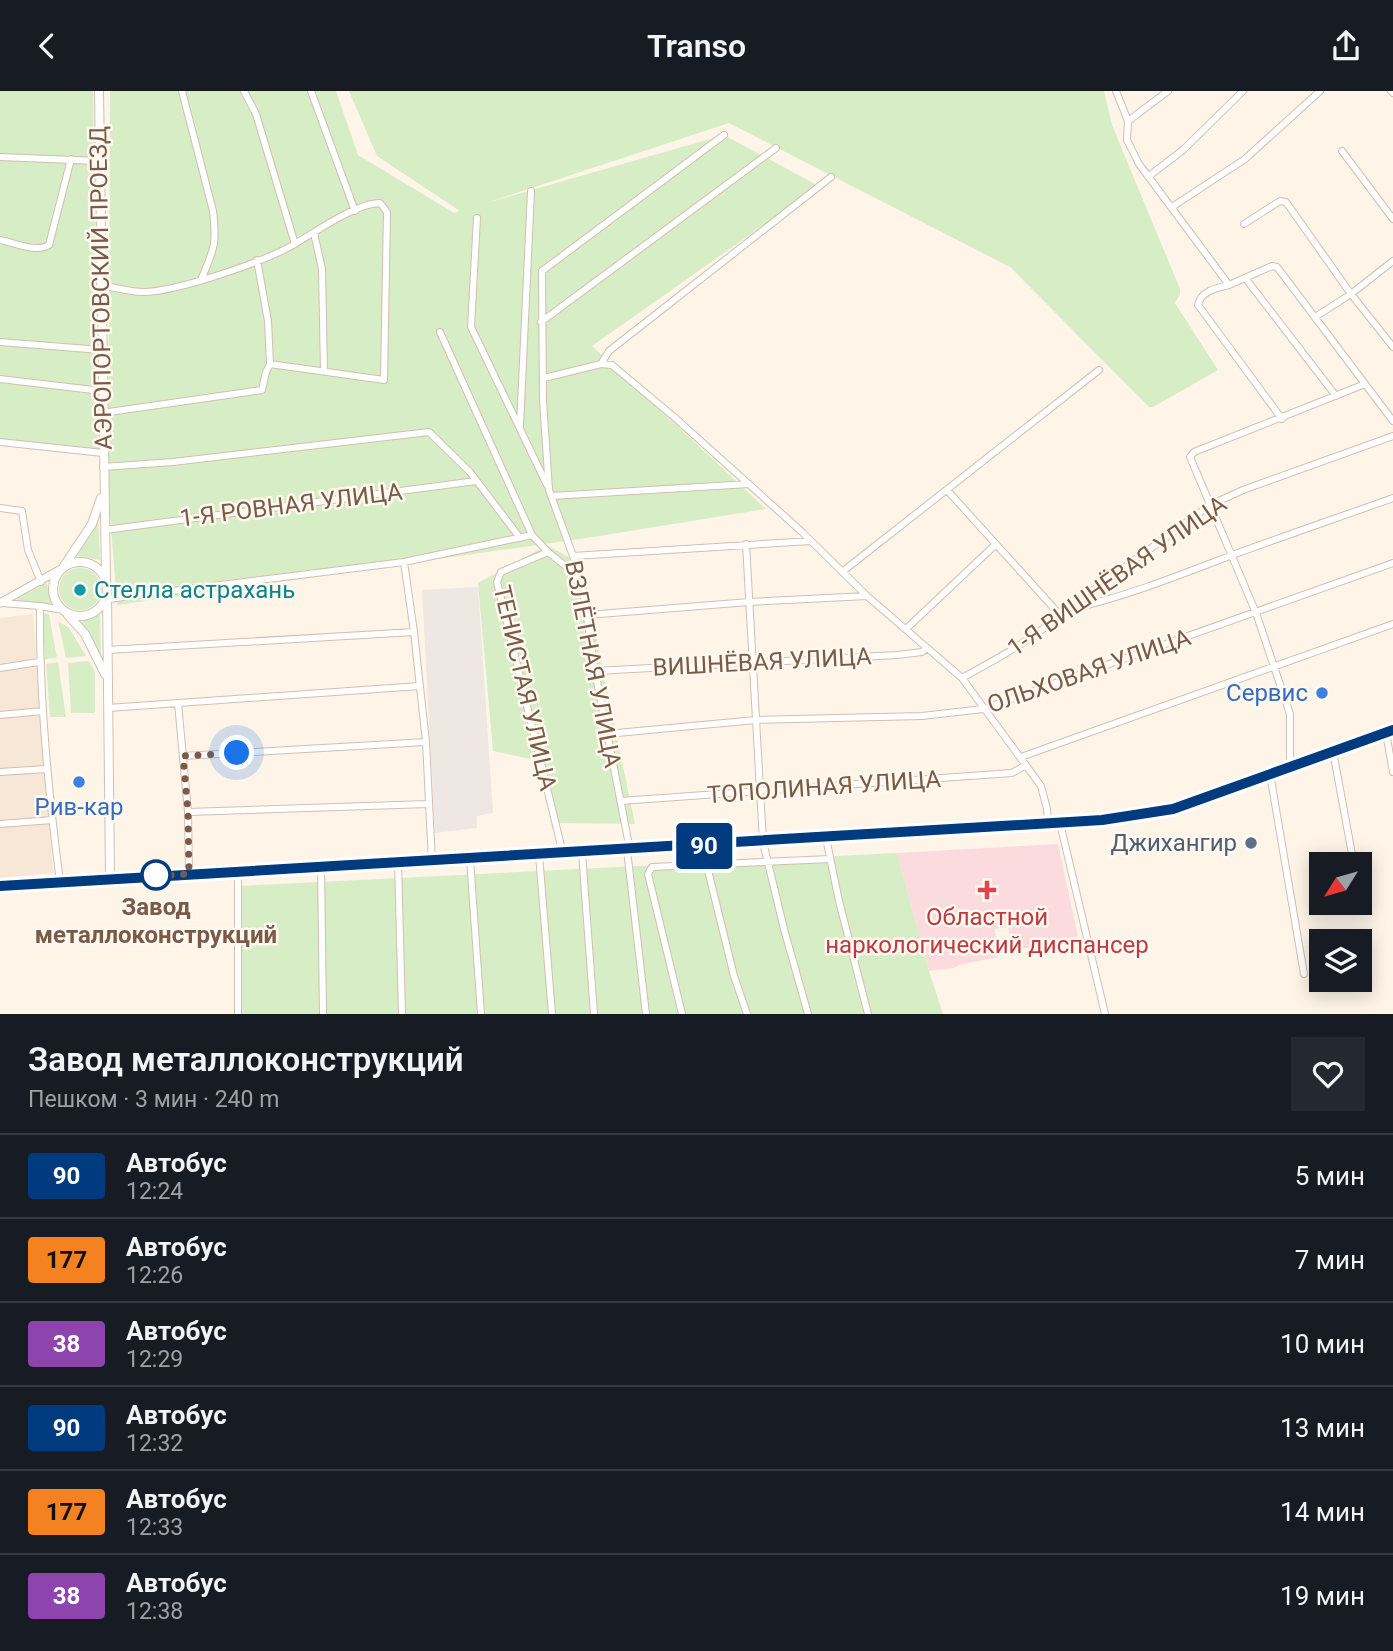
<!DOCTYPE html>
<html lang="ru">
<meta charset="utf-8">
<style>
:root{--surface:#171b24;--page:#242831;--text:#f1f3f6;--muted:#9ea1a6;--line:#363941}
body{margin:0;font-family:Roboto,sans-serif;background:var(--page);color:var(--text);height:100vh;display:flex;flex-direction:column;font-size:26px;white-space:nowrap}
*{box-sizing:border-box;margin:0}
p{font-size:23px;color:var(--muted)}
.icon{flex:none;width:38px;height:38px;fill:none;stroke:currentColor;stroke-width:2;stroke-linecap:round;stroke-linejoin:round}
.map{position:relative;height:923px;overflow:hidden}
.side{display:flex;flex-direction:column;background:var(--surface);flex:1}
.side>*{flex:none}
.badge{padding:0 14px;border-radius:5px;font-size:24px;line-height:46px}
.needle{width:46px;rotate:233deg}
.buttons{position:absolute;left:1309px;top:761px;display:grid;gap:14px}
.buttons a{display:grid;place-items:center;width:63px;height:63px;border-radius:0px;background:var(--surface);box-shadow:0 4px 18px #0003;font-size:35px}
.you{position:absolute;width:35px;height:35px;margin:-18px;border:5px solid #fff;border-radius:50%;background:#1a73e8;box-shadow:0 0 0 10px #1a73e833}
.map>.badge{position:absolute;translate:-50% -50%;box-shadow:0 0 0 4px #fff}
.round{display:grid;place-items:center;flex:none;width:74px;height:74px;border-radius:0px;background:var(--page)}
.summary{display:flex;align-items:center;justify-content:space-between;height:119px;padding:0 28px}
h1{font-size:33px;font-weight:600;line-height:52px}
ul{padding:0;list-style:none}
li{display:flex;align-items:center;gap:21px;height:84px;padding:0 28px;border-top:2px solid var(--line)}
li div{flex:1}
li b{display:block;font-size:26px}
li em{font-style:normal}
li .badge{min-width:77px;font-weight:700;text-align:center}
header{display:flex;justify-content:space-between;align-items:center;height:91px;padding:0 28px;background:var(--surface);font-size:32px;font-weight:600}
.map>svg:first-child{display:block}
</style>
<header><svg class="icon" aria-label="back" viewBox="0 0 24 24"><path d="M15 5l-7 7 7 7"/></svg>Transo<svg class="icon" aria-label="share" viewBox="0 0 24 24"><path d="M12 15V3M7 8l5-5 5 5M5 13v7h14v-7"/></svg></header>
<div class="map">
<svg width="1393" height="923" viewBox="0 0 1393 923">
<rect width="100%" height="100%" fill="#fef5e8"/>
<!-- residential -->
<path fill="#f6e7d6" d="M33,523L53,782L0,787V527Z"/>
<!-- industrial -->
<path fill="#efe7e1" d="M478,496L493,722L477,725V737L435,742L422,499Z"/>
<!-- medical -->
<path fill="#fcdbdf" d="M1058,753L1078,845L1013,860L1008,836L995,838L998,866L959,874L954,877L929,880L897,762Z"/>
<!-- green -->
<path fill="#d6edc5" d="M0,0H93L100,360L0,351Z
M110,0H336L358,64L454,122L460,120L377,65L349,0H1104L1112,34L1180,198V203L1175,212L1218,279L1153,316H1149L1010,176L729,32L486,112L724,44L819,95L592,255L766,418L593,446L117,514L108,396Z
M98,427L100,469L77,465Z
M547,454L581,473L635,733L558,732L545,671L493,660L478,492Z
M59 498a21 21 0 1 1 42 0a21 21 0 1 1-42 0Z
M47,492L51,513L18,510L17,508Z
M42,522L49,523L57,567L45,568Z
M100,524L101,567L81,531Z
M58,530L69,537L86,565L66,567Z
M89,570L95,581V622H71L68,572Z
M58,571L66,626H50L46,573Z
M897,762L929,880L943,923H240L241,795Z"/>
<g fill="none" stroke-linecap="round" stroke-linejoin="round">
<!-- minor casing -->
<g stroke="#d4beaf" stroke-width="8">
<path id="minor" d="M182,0L213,120C217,154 214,158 201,189
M244,0L256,23L295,153
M311,0L355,120
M1116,0L1128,30L1127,49L1139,73L1229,194C1216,197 1201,200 1198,214L1282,328
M1391,0L1393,2
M1128,30L1168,0
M1342,60L1393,128
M0,66L98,70
M1149,85L1183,59L1243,0
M1172,116L1245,68L1320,0
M477,127L471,236L547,394
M1244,133L1280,110L1286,111L1351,203L1393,256
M314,142L322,178L324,280
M0,149C15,152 36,162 49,154L71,68
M1246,188L1336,305
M100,194C114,196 129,201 143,201C176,201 263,171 293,154C314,142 356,112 380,112L387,121L384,289L270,273
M1229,194L1272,175L1277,176L1393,330
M1315,226L1351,203L1393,170
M541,231L776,57
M440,241L532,444
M0,251L101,259
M601,273L609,260L831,86
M544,287L601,273L612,274L673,325L802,441L867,505L962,587L1041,695L1047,718L1048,733
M0,288L102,300
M102,322L262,299L266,281L270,273L268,230L257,169
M520,335L531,100
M0,351L103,362
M103,376L173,371L429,341L470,381L520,447
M947,399L1060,524
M551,405L749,393
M0,417L22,420L28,459L41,491
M105,439L476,390
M746,453L763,751L784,838L808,923
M548,461L501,481L497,491L563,763
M573,465L811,450
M404,471L414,541L426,651L432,771
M842,481L1099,279
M2,512L40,515L63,519
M40,515C39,607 48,699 60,791
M1071,518C1128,505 1180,484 1235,463C1287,444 1340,426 1393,407
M96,520L108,508L404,471L532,444L548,461L579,486
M587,524L749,511L867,505
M906,538L995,454
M107,559L414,541
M0,577L39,571
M595,580L897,564L922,561L927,557
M962,587C999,567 1035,547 1066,519L1210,414L1243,399L1393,345
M178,612L188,721L189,783
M108,617L419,595
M0,624L43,620
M1386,642L1393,681
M606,643L756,629L922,625L983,618L1393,472
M1333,660L1354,774
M183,665L426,651
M1021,666L1393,533
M1290,676V623L1256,522L1190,366L1194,361L1365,293
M0,681L46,678
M1270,683L1304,883
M620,710L1012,682L1026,674
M188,721L428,713
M1060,732L1105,923
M0,733L52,729
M826,747L839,810L868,923
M702,755L734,885L747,923
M627,759L646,923
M630,759L595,580L581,487L549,399L543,309L542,180L724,44
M582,762L594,923
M539,764L552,923
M470,768L481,923
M398,771L402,923
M321,775L323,923
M1360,804L1362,818
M238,923V780
M682,923L648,783L652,776L830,768"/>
</g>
<!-- tertiary casing -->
<g stroke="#d4beaf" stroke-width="9">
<path id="tertiary" d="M0,512L61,478"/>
</g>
<!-- secondary casing -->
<g stroke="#d7beac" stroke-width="10">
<path id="secondary" d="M99,0L106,491
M53 498a27 27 0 1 1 54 0a27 27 0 1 1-54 0Z
M64,475L92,433L101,407
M107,502L110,787
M68,524L85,543L105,583
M0,795L1102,729L1173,718L1393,639"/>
</g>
<!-- minor -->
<use href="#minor" stroke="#fff" stroke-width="6"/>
<!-- tertiary -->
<use href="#tertiary" stroke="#fff" stroke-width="7"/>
<!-- secondary -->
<use href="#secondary" stroke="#fff" stroke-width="8"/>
</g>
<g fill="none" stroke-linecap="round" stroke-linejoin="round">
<!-- line casing -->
<g stroke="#fff" stroke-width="16">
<path id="line" d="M0,795L1102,729L1173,718L1393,639"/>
</g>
<!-- line -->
<use href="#line" stroke="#003b80" stroke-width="10"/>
<!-- walk -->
<path stroke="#7b5a49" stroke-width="7" stroke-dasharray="0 12.6" d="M156,784L151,785L189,783L188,721L183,665L237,662"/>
</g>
<!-- markers -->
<circle fill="#0f9aa8" stroke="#fff9f0" stroke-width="2.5" cx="80" cy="499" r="7"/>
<g fill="#3f7fe0" stroke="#fff9f0" stroke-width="2.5">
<circle cx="1322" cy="602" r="7"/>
<circle cx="79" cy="691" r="7"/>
</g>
<circle fill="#5c6f8a" stroke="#fff9f0" stroke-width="2.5" cx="1251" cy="752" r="7"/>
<circle fill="#fff" stroke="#003b80" stroke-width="3.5" cx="156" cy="784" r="14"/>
<path fill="#e0444e" stroke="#fff9f0" stroke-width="2.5" d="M983.5 788.5h7v7h7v7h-7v7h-7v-7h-7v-7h7z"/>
<g text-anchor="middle" stroke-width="5" stroke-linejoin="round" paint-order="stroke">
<!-- street labels -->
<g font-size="24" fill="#7b5a49" stroke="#fff9f0">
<text transform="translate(101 197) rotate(-91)" y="8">АЭРОПОРТОВСКИЙ ПРОЕЗД</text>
<text transform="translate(291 414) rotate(-7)" y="8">1-Я РОВНАЯ УЛИЦА</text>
<text transform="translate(1117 485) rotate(-35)" y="8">1-Я ВИШНЁВАЯ УЛИЦА</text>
<text transform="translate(762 571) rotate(-3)" y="8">ВИШНЁВАЯ УЛИЦА</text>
<text transform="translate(593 573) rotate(79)" y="8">ВЗЛЁТНАЯ УЛИЦА</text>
<text transform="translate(1089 580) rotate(-19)" y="8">ОЛЬХОВАЯ УЛИЦА</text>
<text transform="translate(525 597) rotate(77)" y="8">ТЕНИСТАЯ УЛИЦА</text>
<text transform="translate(824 696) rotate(-4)" y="8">ТОПОЛИНАЯ УЛИЦА</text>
</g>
<!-- culture labels -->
<g font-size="24" fill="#0d838f" stroke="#fff9f0" text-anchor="start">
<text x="94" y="507">Стелла астрахань</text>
</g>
<!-- shop labels -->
<g font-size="24" fill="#366cbe" stroke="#fff9f0" text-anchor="end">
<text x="1308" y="610">Сервис</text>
<text x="79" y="724" text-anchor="middle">Рив-кар</text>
</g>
<!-- service labels -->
<g font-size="24" fill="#4e5e75" stroke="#fff9f0" text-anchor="end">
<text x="1237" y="760">Джихангир</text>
</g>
<!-- stop labels -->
<g font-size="24" font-weight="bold" fill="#7b5a49" stroke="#fff9f0">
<text x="156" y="824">Завод<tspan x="156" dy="28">металлоконструкций</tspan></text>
</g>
<!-- health labels -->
<g font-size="24" fill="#be3a42" stroke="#fff9f0">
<text x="987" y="834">Областной<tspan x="987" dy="28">наркологический диспансер</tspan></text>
</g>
</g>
</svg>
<div class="buttons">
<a><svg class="needle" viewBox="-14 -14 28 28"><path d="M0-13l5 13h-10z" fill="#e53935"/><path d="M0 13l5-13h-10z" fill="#9ea1a6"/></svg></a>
<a><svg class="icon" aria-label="layers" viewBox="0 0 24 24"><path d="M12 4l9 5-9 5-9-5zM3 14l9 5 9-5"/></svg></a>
</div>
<div class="you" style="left:237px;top:662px"></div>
<b class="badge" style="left:704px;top:755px;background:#003b80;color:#fff">90</b>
</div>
<section class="side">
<div class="summary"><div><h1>Завод металлоконструкций</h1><p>Пешком · 3 мин · 240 m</p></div><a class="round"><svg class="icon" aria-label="heart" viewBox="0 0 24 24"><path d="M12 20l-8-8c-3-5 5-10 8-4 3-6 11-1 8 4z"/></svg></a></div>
<ul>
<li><span class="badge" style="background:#003b80;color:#fff">90</span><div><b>Автобус</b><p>12:24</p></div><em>5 мин</em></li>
<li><span class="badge" style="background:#f58220;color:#111">177</span><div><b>Автобус</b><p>12:26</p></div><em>7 мин</em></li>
<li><span class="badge" style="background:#8e44ad;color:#fff">38</span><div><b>Автобус</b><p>12:29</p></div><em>10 мин</em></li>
<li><span class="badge" style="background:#003b80;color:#fff">90</span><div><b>Автобус</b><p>12:32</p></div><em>13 мин</em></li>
<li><span class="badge" style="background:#f58220;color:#111">177</span><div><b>Автобус</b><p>12:33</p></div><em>14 мин</em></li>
<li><span class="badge" style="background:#8e44ad;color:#fff">38</span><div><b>Автобус</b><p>12:38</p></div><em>19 мин</em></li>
</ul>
</section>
